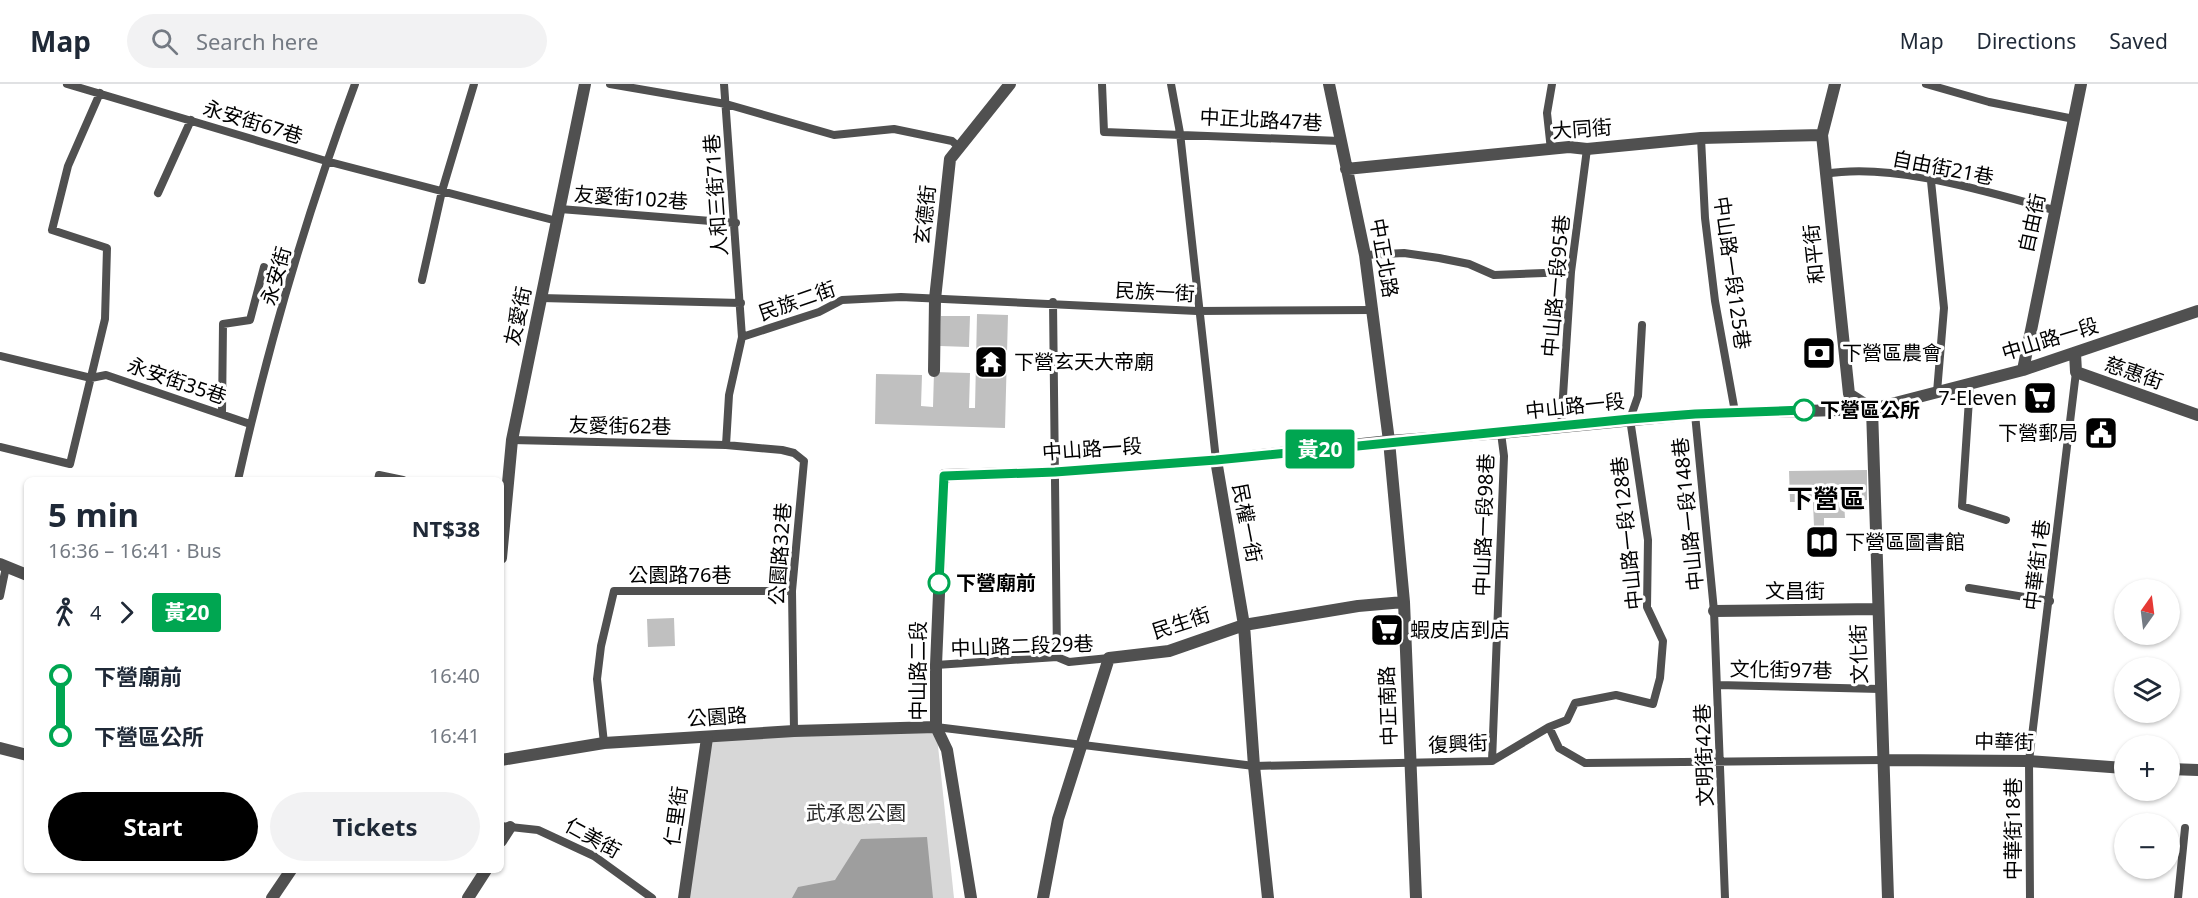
<!DOCTYPE html>
<meta charset="utf-8">
<style>
:root{--surface:#fff;--page:#f2f2f3;--text:#1f2937;--muted:#747a83;--line:#e0e1e3;--accent:#000}
body{margin:0;font-family:"Noto Sans","Noto Sans TC",sans-serif;background:var(--page);color:var(--text);height:100vh;display:flex;flex-direction:column;font-size:22px;white-space:nowrap}
*{box-sizing:border-box;margin:0}
p{font-size:20px;color:var(--muted)}
.icon{flex:none;width:33px;height:33px;fill:none;stroke:currentColor;stroke-width:2;stroke-linecap:round;stroke-linejoin:round}
.map{position:relative;flex:1;overflow:hidden}
.side{position:absolute;left:24px;top:393px;width:480px;height:396px;display:flex;flex-direction:column;background:var(--surface);border-radius:9px;box-shadow:0 2px 4px #0004}
.side>*{flex:none}
.badge{padding:0 12px;border-radius:4px;font-size:21px;line-height:39px}
.needle{width:39px;rotate:14deg}
.tools{position:absolute;left:2114px;top:495px;display:grid;gap:12px}
.tools a{display:grid;place-items:center;width:66px;height:66px;border-radius:50%;background:var(--surface);box-shadow:0 2px 4px #0004;font-size:30px}
.map>.badge{position:absolute;translate:-50% -50%;box-shadow:0 0 0 3px #fff}
.legs{display:flex;align-items:center;gap:9px;height:66px;padding:0 24px;font-size:20px}
.legs p{margin-inline-start:auto}
.head{display:flex;align-items:center;justify-content:space-between;height:102px;padding:0 24px}
h1{font-size:33px;font-weight:700;line-height:45px}
.primary-button{display:flex;gap:12px;margin-top:auto;padding:12px 24px}
.primary-button a{flex:1;height:69px;border-radius:36px;background:var(--accent);color:#fff;font-size:24px;font-weight:700;line-height:69px;text-align:center}
.primary-button a+a{background:var(--page);color:var(--text)}
ul{padding:0 24px;list-style:none}
li{display:flex;align-items:center;gap:21px;height:60px;font-size:22px}
li i{display:grid;place-items:center;width:9px;height:100%;margin:0 8px;background:currentColor}
li i::after{content:'';width:15px;height:15px;margin:-8px;border:4px solid;border-radius:50%;background:var(--surface)}
li p{margin-inline-start:auto}
li:first-child i{background:linear-gradient(#0000 50%,currentColor 0)}
li:last-child i{background:linear-gradient(currentColor 50%,#0000 0)}
header{display:flex;align-items:center;gap:36px;box-sizing:border-box;height:84px;padding:0 30px;background:var(--surface);border-bottom:2px solid var(--line)}
header strong{font-size:28px}
nav{display:flex;gap:33px;margin-inline-start:auto;font-size:21px}
.search{width:420px;height:54px;background:var(--page);display:flex;align-items:center;gap:15px;box-sizing:border-box;padding:0 21px;border-radius:33px;color:var(--muted);font-size:22px}
.map>svg:first-child{display:block}
</style>
<header>
<strong>Map</strong>
<div class="search"><svg class="icon" aria-label="search" viewBox="0 0 24 24"><circle cx="10" cy="10" r="6"/><path d="M15 15l6 6"/></svg>Search here</div>
<nav><a>Map</a><a>Directions</a><a>Saved</a></nav>
</header>
<div class="map">
<svg width="2198" height="814" viewBox="0 0 2198 814">
<rect width="100%" height="100%" fill="#fff"/>
<!-- green -->
<path fill="#d7d7d7" d="M936,643L954,814H684L707,654Z"/>
<!-- water -->
<path fill="#9e9e9e" d="M927,753L933,814H792L798,803L835,796L861,755Z"/>
<!-- building -->
<path fill="#c0c0c0" d="M977,230L1008,231L1005,344L875,340L876,290L922,291L921,322L933,323L934,288L970,289L969,324H975Z
M941,232H970L969,263L940,262Z
M1867,386V416L1844,417L1845,434H1824V442H1814L1813,418H1790L1789,387Z
M674,534L675,562L648,563L647,535Z"/>
<g fill="none" stroke-linecap="round" stroke-linejoin="round">
<!-- service -->
<path stroke="#505050" stroke-width="8" d="M67,0L326,77L557,137
M610,0L726,20L834,51L894,45L952,57L959,63
M724,0L742,253L729,311L726,361
M1102,0L1104,48L1340,57
M1171,0L1180,49L1216,376
M1926,0L1989,18L2074,35
M1701,54L1705,134L1715,217L1735,328
M1551,66L1547,29L1552,0
M1825,90C1893,78 1987,108 2054,126
M1931,97L1944,224L1937,308
M158,109L191,36
M560,125L736,139
M1365,171L1404,169L1439,174L1469,180L1494,191L1571,188
M422,196L442,107L474,0
M541,214L741,219
M1053,218L1057,573
M742,253L819,228L842,216L901,213L1197,227L1373,226
M0,272L91,294L106,291L250,340
M1970,300L1962,422L2006,436
M222,329L223,240L250,236L264,183
M1695,330L1714,527L1725,814
M1561,343L1571,188L1587,65
M512,356L726,361L782,366L794,369L804,377L792,507L794,647
M0,363L70,380L105,235L107,164L52,146L68,82L100,9
M238,396C268,262 307,128 355,0
M378,396L379,391L403,396
M1969,504L2050,517
M0,512L6,483
M936,581L1057,573L1069,578L1109,574
M1718,601L1880,605
M936,643L1254,682L1492,677L1549,643L1559,664L1585,679L1883,676
M1549,643L1567,636L1575,619L1616,611L1653,620L1660,594L1663,557L1647,523L1648,456L1630,335L1638,312L1642,241
M604,659L597,595L601,562L614,507H792
M1492,677L1504,372L1501,349
M501,742L538,746L594,772L652,814
M2030,814L2029,677L2076,288
M2178,814L2185,744"/>
<!-- minor -->
<path stroke="#505050" stroke-width="12" d="M1329,0L1365,171L1389,357L1404,518L1416,814
M1835,0L1822,51L1849,310L1871,324
M1346,85L1569,63L1587,65L1701,54L1822,51
M2075,269L2076,288L2198,331
M2023,286L2081,0
M934,287L935,215L950,75L1010,0
M1872,325L1888,814
M1216,376L1244,541L1254,682L1268,814
M501,474L512,356L585,0
M0,480L27,491
M1714,527L1877,525
M0,664L27,671
M501,676L604,659L794,647L936,643
M1883,676L2029,677L2124,684
M2169,685L2198,686
M501,757L510,743
M468,814L486,786
M971,814L947,666L936,643V581L944,391L1055,388L1216,376L1389,357L1501,349L1695,330L1872,325L2023,286L2198,227
M1043,814L1058,735L1109,574L1169,567L1244,541L1358,522L1404,518"/>
<!-- tertiary -->
<path stroke="#505050" stroke-width="12" d="M272,814L291,786
M684,814L707,654"/>
</g>
<g fill="none" stroke-linecap="round" stroke-linejoin="round">
<!-- line-1 casing -->
<g stroke="#fff" stroke-width="14">
<path id="line-1" d="M939,499L944,392L1055,388L1216,376L1630,335L1695,330L1804,326"/>
</g>
<!-- line-1 -->
<use href="#line-1" stroke="#00a651" stroke-width="9"/>
</g>
<!-- icons -->
<defs>
<g id="bank-square" transform="scale(1.725)"><rect x="-9" y="-9" width="18" height="18" rx="4" fill="#000" stroke="#fff"/><path d="M-6-4H6V4H-6ZM0-2.3a2.3 2.3 0 1 0 0 4.6a2.3 2.3 0 1 0 0-4.6Z" fill="#fff"/></g>
<g id="temple-square" transform="scale(1.725)"><rect x="-9" y="-9" width="18" height="18" rx="4" fill="#000" stroke="#fff"/><path d="M0-6L5-2H3V0L6.5 2.5H4V6H1.5V3h-3V6H-4V2.5H-6.5L-3 0V-2H-5Z" fill="#fff"/></g>
<g id="supermarket-square" transform="scale(1.725)"><rect x="-9" y="-9" width="18" height="18" rx="4" fill="#000" stroke="#fff"/><path d="M-6-5.5h2.5l.6 2H6L4.5 2H-2.5L-4.4-4H-6ZM-1.5 3.2a1.3 1.3 0 1 0 .1 0ZM3 3.2a1.3 1.3 0 1 0 .1 0Z" fill="#fff"/></g>
<g id="civic-square" transform="scale(1.725)"><rect x="-9" y="-9" width="18" height="18" rx="4" fill="#000" stroke="#fff"/><path d="M-.6-6.5H3V-4.5H.6V-3L4-1V1h2V6H-6V1h2V-1L-.6-3ZM-1.2 2.5V6h2.4V2.5Z" fill="#fff"/></g>
<g id="library-square" transform="scale(1.725)"><rect x="-9" y="-9" width="18" height="18" rx="4" fill="#000" stroke="#fff"/><path d="M-6-4Q-3-5.5-.7-3.5V5Q-3 3-6 4ZM6-4Q3-5.5 .7-3.5V5Q3 3 6 4Z" fill="#fff"/></g>
</defs>
<g fill-rule="evenodd">
<use href="#bank-square" x="1819" y="269"/>
<use href="#temple-square" x="991" y="278"/>
<use href="#supermarket-square" x="2040" y="314"/>
<use href="#civic-square" x="2101" y="349"/>
<use href="#library-square" x="1822" y="458"/>
<use href="#supermarket-square" x="1387" y="546"/>
</g>
<!-- markers -->
<g fill="#fff" stroke="#00a651" stroke-width="3">
<circle cx="1804" cy="326" r="10"/>
<circle cx="939" cy="499" r="10"/>
</g>
<g text-anchor="middle" stroke-width="6" stroke-linejoin="round" paint-order="stroke">
<!-- street labels -->
<g font-size="20" fill="#000" stroke="#fff">
<text transform="translate(1261 36) rotate(3)" y="7">中正北路47巷</text>
<text transform="translate(253 38) rotate(17)" y="7">永安街67巷</text>
<text transform="translate(1582 45) rotate(-4)" y="7">大同街</text>
<text transform="translate(1943 84) rotate(11)" y="7">自由街21巷</text>
<text transform="translate(716 111) rotate(-94)" y="7">人和三街71巷</text>
<text transform="translate(631 114) rotate(4)" y="7">友愛街102巷</text>
<text transform="translate(925 131) rotate(-84)" y="7">玄德街</text>
<text transform="translate(2032 139) rotate(-78)" y="7">自由街</text>
<text transform="translate(1814 170) rotate(-96)" y="7">和平街</text>
<text transform="translate(1384 174) rotate(80)" y="7">中正北路</text>
<text transform="translate(1732 189) rotate(82)" y="7">中山路一段125巷</text>
<text transform="translate(276 192) rotate(-74)" y="7">永安街</text>
<text transform="translate(1556 202) rotate(-85)" y="7">中山路一段95巷</text>
<text transform="translate(1155 208) rotate(3)" y="7">民族一街</text>
<text transform="translate(797 217) rotate(-19)" y="7">民族二街</text>
<text transform="translate(518 232) rotate(-78)" y="7">友愛街</text>
<text transform="translate(2050 255) rotate(-17)" y="7">中山路一段</text>
<text transform="translate(2134 289) rotate(19)" y="7">慈惠街</text>
<text transform="translate(177 297) rotate(19)" y="7">永安街35巷</text>
<text transform="translate(1575 322) rotate(-6)" y="7">中山路一段</text>
<text transform="translate(620 342) rotate(1)" y="7">友愛街62巷</text>
<text transform="translate(1092 365) rotate(-4)" y="7">中山路一段</text>
<text transform="translate(1688 430) rotate(-96)" y="7">中山路一段148巷</text>
<text transform="translate(1247 439) rotate(79)" y="7">民權一街</text>
<text transform="translate(1484 441) rotate(-88)" y="7">中山路一段98巷</text>
<text transform="translate(1627 449) rotate(-96)" y="7">中山路一段128巷</text>
<text transform="translate(780 470) rotate(-86)" y="7">公園路32巷</text>
<text transform="translate(2037 481) rotate(-83)" y="7">中華街1巷</text>
<text x="680" y="498">公園路76巷</text>
<text x="1795" y="514">文昌街</text>
<text transform="translate(1181 539) rotate(-18)" y="7">民生街</text>
<text transform="translate(1022 562) rotate(-2)" y="7">中山路二段29巷</text>
<text transform="translate(1859 570) rotate(-92)" y="7">文化街</text>
<text transform="translate(1781 586) rotate(1)" y="7">文化街97巷</text>
<text transform="translate(918 587) rotate(-90)" y="7">中山路二段</text>
<text transform="translate(1388 622) rotate(-92)" y="7">中正南路</text>
<text transform="translate(717 633) rotate(-4)" y="7">公園路</text>
<text transform="translate(2004 658) rotate(1)" y="7">中華街</text>
<text transform="translate(1458 660) rotate(-3)" y="7">復興街</text>
<text transform="translate(1704 671) rotate(-92)" y="7">文明街42巷</text>
<text transform="translate(676 732) rotate(-82)" y="7">仁里街</text>
<text transform="translate(2013 745) rotate(-90)" y="7">中華街18巷</text>
<text transform="translate(593 754) rotate(29)" y="7">仁美街</text>
</g>
<!-- poi labels -->
<g font-size="20" fill="#000" stroke="#fff" text-anchor="start">
<text x="1842" y="276">下營區農會</text>
<text x="1014" y="285">下營玄天大帝廟</text>
<text x="2017" y="321" text-anchor="end">7-Eleven</text>
<text x="2078" y="356" text-anchor="end">下營郵局</text>
<text x="1845" y="465">下營區圖書館</text>
<text x="1410" y="553">蝦皮店到店</text>
</g>
<!-- stop labels -->
<g font-size="20" font-weight="bold" fill="#000" stroke="#fff" text-anchor="start">
<text x="1820" y="333">下營區公所</text>
<text x="956" y="506">下營廟前</text>
</g>
<!-- park labels -->
<g font-size="20" fill="#2e2e2e" stroke="#fff">
<text x="856" y="736">武承恩公園</text>
</g>
<!-- district labels -->
<g font-size="26" font-weight="bold" fill="#000" stroke="#fff">
<text x="1826" y="424">下營區</text>
</g>
</g>
</svg>
<div class="tools">
<a><svg class="needle" viewBox="-14 -14 28 28"><path d="M0-13l5 13h-10z" fill="#e53935"/><path d="M0 13l5-13h-10z" fill="#747a83"/></svg></a>
<a><svg class="icon" aria-label="layers" viewBox="0 0 24 24"><path d="M12 4l9 5-9 5-9-5zM3 14l9 5 9-5"/></svg></a>
<a>+</a>
<a>−</a>
</div>
<b class="badge" style="left:1320px;top:365px;background:#00a651;color:#fff">黃20</b>
<section class="side">
<div class="head"><div><h1>5 min</h1><p>16:36 – 16:41 · Bus</p></div><b>NT$38</b></div>
<div class="legs"><svg class="icon" aria-label="walk" viewBox="0 0 24 24"><circle cx="13" cy="4" r="2"/><path d="M13 8l-2 6 4 7M11 14l-3 7M7 12l3-4h3l4 4"/></svg>4<svg class="icon" aria-label="forward" viewBox="0 0 24 24"><path d="M9 5l7 7-7 7"/></svg><b class="badge" style="background:#00a651;color:#fff">黃20</b></div>
<ul>
<li><i style="color:#00a651"></i><b>下營廟前</b><p>16:40</p></li>
<li><i style="color:#00a651"></i><b>下營區公所</b><p>16:41</p></li>
</ul>
<div class="primary-button"><a>Start</a><a>Tickets</a></div>
</section>
</div>
